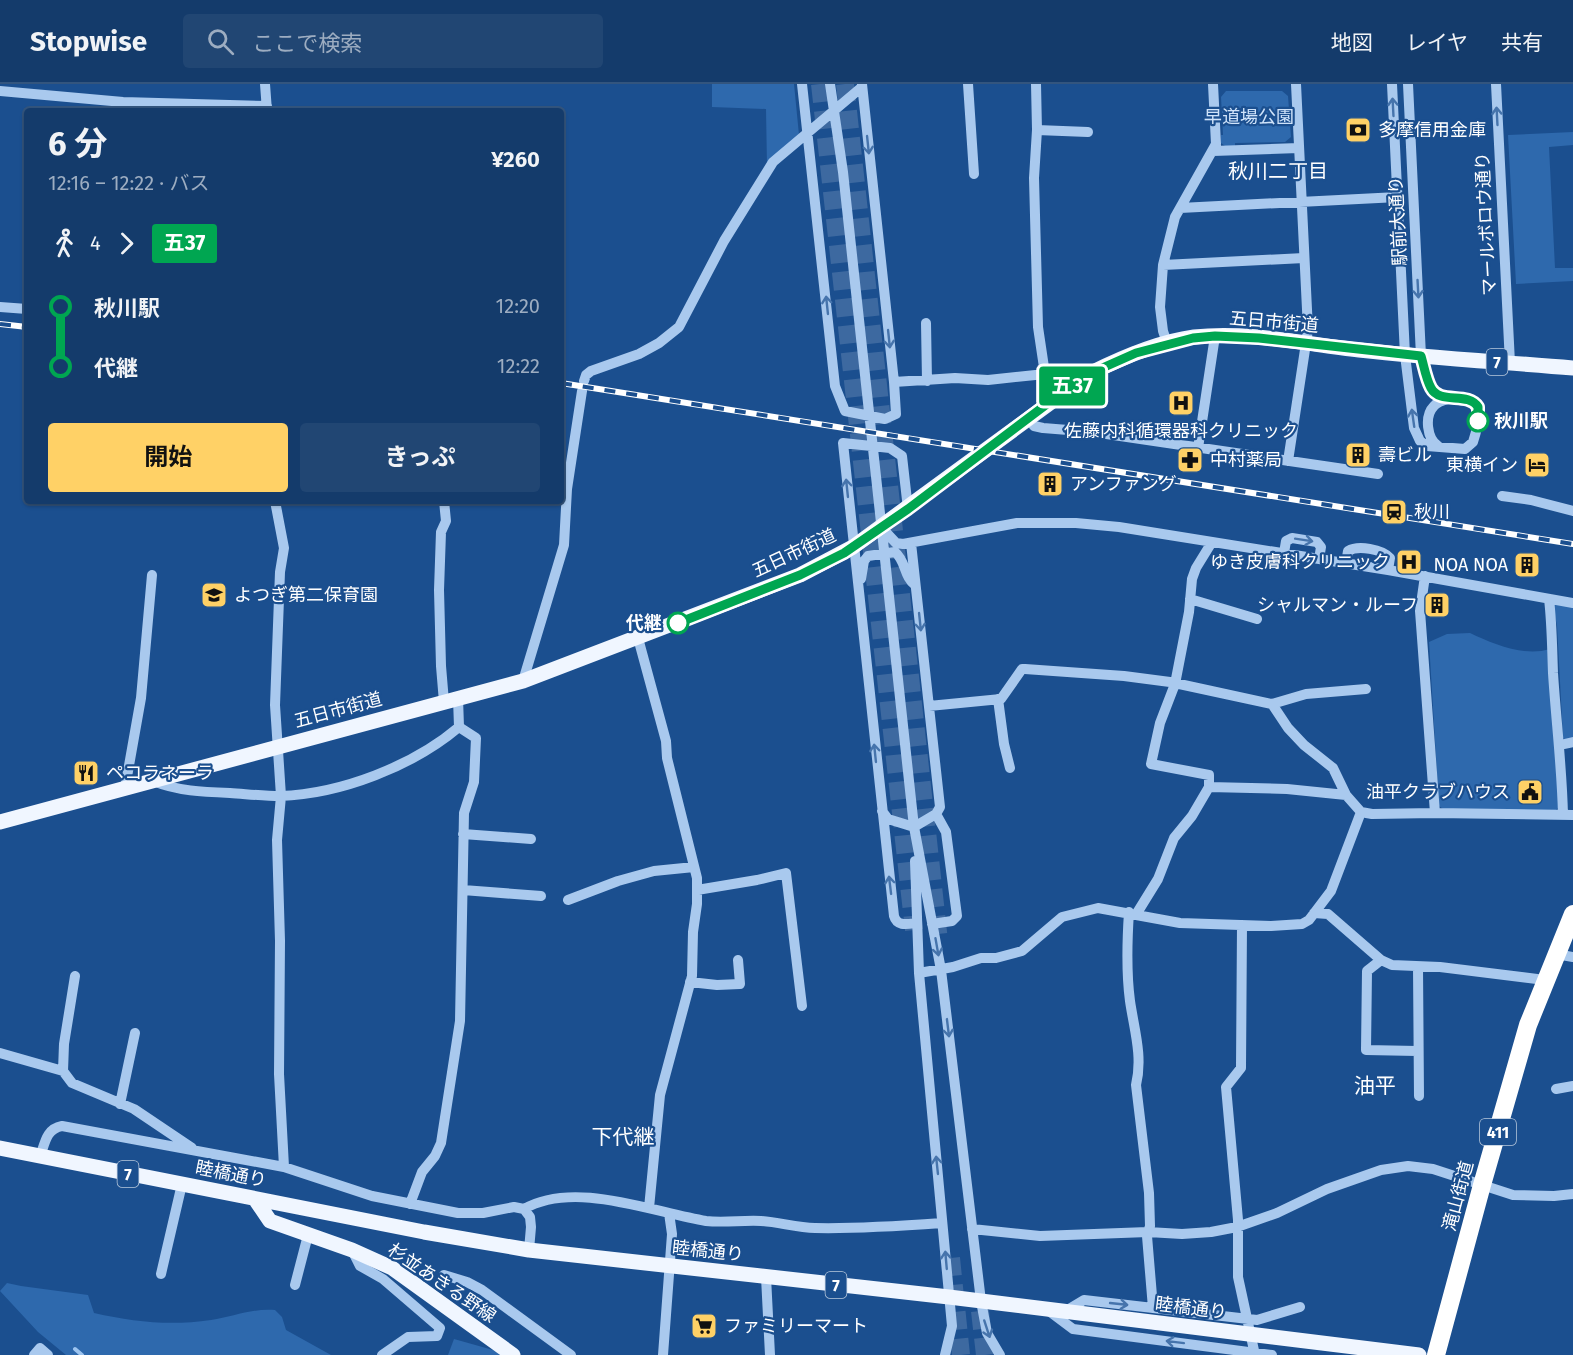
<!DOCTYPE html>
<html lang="ja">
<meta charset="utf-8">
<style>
:root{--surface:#143b6b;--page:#214673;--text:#f1f3f6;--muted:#9dadc1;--line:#33557e;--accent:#ffd166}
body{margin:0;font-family:"Fira Sans","Noto Sans JP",sans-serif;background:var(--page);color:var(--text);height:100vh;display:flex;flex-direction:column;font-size:22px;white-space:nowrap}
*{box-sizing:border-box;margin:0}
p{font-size:20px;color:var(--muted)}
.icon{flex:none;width:33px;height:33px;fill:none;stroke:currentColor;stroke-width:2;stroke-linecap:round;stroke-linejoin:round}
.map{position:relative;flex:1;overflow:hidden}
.details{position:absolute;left:24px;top:24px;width:540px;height:396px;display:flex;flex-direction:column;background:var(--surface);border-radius:6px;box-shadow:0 2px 4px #0004,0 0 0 2px var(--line)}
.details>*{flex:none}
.badge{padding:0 12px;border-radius:4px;font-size:21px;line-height:39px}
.map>.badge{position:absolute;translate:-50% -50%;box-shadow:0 0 0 3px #fff}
.legs{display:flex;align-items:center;gap:9px;height:66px;padding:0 24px;font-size:20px}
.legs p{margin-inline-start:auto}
.summary{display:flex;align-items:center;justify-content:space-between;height:102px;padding:0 24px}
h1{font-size:33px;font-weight:700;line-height:45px}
.action{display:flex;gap:12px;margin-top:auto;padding:12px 24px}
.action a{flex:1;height:69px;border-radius:6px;background:var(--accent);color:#111;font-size:24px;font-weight:700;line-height:69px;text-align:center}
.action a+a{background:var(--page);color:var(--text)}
ul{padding:0 24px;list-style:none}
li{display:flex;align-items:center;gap:21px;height:60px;font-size:22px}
li i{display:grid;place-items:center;width:9px;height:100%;margin:0 8px;background:currentColor}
li i::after{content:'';width:15px;height:15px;margin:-8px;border:4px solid;border-radius:50%;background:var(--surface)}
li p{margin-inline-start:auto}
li:first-child i{background:linear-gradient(#0000 50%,currentColor 0)}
li:last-child i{background:linear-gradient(currentColor 50%,#0000 0)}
header{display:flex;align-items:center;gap:36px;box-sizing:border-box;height:84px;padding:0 30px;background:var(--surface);border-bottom:2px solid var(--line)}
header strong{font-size:28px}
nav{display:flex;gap:33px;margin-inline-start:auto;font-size:21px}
.search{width:420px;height:54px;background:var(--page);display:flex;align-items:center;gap:15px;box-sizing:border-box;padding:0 21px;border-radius:6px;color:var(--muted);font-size:22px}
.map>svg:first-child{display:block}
</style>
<header>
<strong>Stopwise</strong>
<div class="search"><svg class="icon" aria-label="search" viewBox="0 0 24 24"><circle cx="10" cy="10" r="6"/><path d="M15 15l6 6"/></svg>ここで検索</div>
<nav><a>地図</a><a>レイヤ</a><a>共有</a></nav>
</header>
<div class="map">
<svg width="1573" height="1271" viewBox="0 0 1573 1271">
<rect width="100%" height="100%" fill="#1b4f8f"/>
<!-- green -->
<path fill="#2e69ad" d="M712,0H794L799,51L767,82L766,25L712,23Z
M1226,7H1282L1288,12L1291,53L1285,58L1235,59V62H1225L1221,59V51H1223L1221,13Z
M1573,48V61L1549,63L1555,184H1573V197L1516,200L1508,51Z
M1552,520L1573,523V654L1566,656L1563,654L1557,541Z
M1470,549C1493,560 1524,573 1550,565L1560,722L1556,726L1443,725L1439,722L1429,558L1447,550Z
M7,1199L21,1202L88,1211L94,1229C134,1238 170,1242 211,1236C233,1233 252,1224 275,1226L282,1233L286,1246L331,1271H66L38,1248L0,1207Z
M454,1255L511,1271H448Z"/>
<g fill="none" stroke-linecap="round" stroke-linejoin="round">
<!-- stream -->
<path stroke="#9cc4f0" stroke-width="4" d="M75,1265L82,1271"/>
<!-- highway-tunnel -->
<path stroke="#3d69a0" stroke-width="18" stroke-dasharray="18 9" stroke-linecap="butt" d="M820,0L914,846
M845,0L939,857
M951,1174L961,1271
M980,1227L985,1271"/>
<!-- minor -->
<path stroke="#a9c9ee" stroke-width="10" d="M265,0L267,27
M802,0L835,302L845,327L885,335L896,330L894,298L862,0
M830,0L843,88L914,743L941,886L981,1217L987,1249L1000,1271
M968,0L974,90
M1036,0L1037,46L1034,94L1038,243L1045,290L1063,308
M1392,0L1405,271L1414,344L1420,357L1427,362L1465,365L1473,358C1491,301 1466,324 1435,309L1431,304L1421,272L1408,0
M1496,0L1510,279
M0,7L123,18L267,22
M1037,46L1088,48
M1213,67L1299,64
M1180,124L1398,113
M1163,181L1304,174
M0,223L27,225
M926,239L927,297
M1167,259L1163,247L1160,223L1163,181L1175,133L1216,60L1213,0
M584,297L586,291L591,287L639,270L659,259L679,243L724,157L773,78L862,3
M894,298L955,294L988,296L1045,290
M1028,334L1034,342L1043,344L1093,348L1378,390
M1438,362C1427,355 1424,332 1434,322C1438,317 1445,316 1452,314
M1198,364L1215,252
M1288,377L1308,246L1296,0
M1502,412L1531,416L1573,427
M275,417L284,464L280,488L275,621L281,712L277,756L280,857L279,990L284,1083
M908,425L902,372L890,364L843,359L894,832C897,843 908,840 917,839
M881,443L896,459L903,460L1017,439H1076L1119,443L1388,486L1573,519
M1284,469L1286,457L1292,454L1317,458L1321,463L1319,475
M1346,479L1348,467C1358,461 1382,465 1390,474L1388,486
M1425,492L1420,527L1435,729
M861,495L864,477L868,472L895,468C906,477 904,493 915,501
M1190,515L1257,535
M1549,515C1552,540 1552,564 1553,589C1556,636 1562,684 1563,731
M638,554L666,657L667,674L697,794V820L693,848L692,892L660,1011L649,1124
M523,597L564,461L567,405L582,307
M998,615L1004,660L1010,684
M444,618L441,582L439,506L441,448L446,437L444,417
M1272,620L1306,610L1366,605
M929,622L1001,615L1022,585H1025L1124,592L1170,598L1272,620L1288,644L1304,661L1333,684L1346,711L1361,728L1372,730L1435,729L1573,731
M1560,661L1573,658
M153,697C177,707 203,708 230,709C246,710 264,712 280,712C341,710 413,682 459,643L458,614
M1209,703V691L1151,680L1160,639L1175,600L1189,528L1192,495L1196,484L1212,458
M125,704L141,614L152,491
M882,727L888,735L914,743L936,730L940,723L911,459
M463,750L531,755
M915,777L919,889L952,1242L945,1271
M463,806L541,812
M697,806L757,796L786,789L802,922
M568,816L618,797L654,787L694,783
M1129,828C1127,858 1126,887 1130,917C1134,945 1143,972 1136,1001L1149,1109L1150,1142L1147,1152L1153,1224
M1137,829L1158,795L1174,754L1192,732L1209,703L1287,705L1346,711
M1314,829L1328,830L1381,876L1392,881L1440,883L1545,896
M932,840L952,837L957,832L946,748L936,730
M1242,841L1241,984L1226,1003L1238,1136V1193L1255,1271
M1556,870L1573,873
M1381,876L1367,887L1366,966L1417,967
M1418,883L1419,1012
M919,889L953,883L981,874H996L1022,867L1062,833L1098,824L1180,839L1271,842L1302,840L1309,836L1331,807L1361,728
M75,892L64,960L63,987L72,999L134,1025L192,1064
M690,898L717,901L740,900L738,876
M0,969L63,987
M1556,1005L1573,1002
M120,1020L135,949
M40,1073C45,1059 46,1045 62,1042L284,1083L372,1112L458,1129H483L514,1123L524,1125L530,1133L531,1143L529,1166
M410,1120L422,1088L435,1072L441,1059L460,937L464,729L474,698L476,654L459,643
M524,1125C574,1096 652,1128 706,1137C724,1139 743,1136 761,1137C779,1138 797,1144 815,1144C857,1145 900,1142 942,1139
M972,1145L1040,1152L1148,1148L1182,1150L1211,1148L1237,1143L1277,1129L1327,1105L1381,1086L1408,1082L1433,1085L1513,1111L1554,1112L1573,1110
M352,1166L360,1182L383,1195L440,1244L437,1252L408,1253L382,1271
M161,1190L182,1100
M444,1191L467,1198L482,1206L571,1271
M766,1193L770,1271
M295,1201L308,1151
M1049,1227L1073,1245L1272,1271
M1064,1228L1084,1216L1257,1236L1300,1223
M34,1271L40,1264L48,1271
M663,1271L672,1150L669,1129"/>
<!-- major -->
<path stroke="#f0f6ff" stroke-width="15" d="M0,738L523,597L800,491L853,463L1091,289C1123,273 1158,258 1194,253C1248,247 1305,260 1359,266C1430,274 1502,278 1573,284
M0,1064L424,1148L529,1166L949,1213L1419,1271
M255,1115L270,1137L352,1166L392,1184L513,1271"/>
<!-- highway -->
<path stroke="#fff" stroke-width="18" d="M1436,1271L1482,1101L1528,941L1573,830"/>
<!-- rail casing -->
<g stroke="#fff" stroke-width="6">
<path id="rail" d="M0,240L27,243
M561,299L1573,460"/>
</g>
<!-- rail -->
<use href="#rail" stroke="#1b4f8f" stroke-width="4" stroke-dasharray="11" stroke-linecap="butt"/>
</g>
<!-- one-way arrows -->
<defs><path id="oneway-shaft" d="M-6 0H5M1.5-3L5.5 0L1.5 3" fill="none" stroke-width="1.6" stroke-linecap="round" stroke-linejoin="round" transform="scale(1.5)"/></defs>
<g stroke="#4674ac">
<use href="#oneway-shaft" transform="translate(1393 23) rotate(-93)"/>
<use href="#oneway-shaft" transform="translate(1497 32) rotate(-93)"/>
<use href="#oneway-shaft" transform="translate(868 61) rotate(84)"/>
<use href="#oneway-shaft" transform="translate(1418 205) rotate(87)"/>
<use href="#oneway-shaft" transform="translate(827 221) rotate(-96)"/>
<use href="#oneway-shaft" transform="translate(889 255) rotate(84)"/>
<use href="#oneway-shaft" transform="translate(1413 334) rotate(-98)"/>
<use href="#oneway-shaft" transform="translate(847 404) rotate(-96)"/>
<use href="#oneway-shaft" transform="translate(1304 456) rotate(9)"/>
<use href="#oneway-shaft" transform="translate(920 538) rotate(84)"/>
<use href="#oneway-shaft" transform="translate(875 669) rotate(-96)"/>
<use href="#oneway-shaft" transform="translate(890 801) rotate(-97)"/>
<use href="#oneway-shaft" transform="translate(937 863) rotate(80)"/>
<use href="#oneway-shaft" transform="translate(948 944) rotate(83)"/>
<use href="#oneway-shaft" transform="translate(937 1081) rotate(-96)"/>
<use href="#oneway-shaft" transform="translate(946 1176) rotate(-95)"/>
<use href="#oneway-shaft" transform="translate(1119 1220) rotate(6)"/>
<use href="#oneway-shaft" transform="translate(987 1245) rotate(72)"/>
<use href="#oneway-shaft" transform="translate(1175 1258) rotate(-173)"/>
</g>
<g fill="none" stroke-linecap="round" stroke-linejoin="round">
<!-- line-1 casing -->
<g stroke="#fff" stroke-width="14">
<path id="line-1" d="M678,539L800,491L844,469L908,425L1063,308L1091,289L1136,269L1193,254L1215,252L1259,254L1421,272C1424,282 1426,295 1431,304C1440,321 1468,307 1478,323V337"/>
</g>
<!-- line-1 -->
<use href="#line-1" stroke="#00a651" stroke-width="9"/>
</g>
<!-- icons -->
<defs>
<g id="bank-square" transform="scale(1.35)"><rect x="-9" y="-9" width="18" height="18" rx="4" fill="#ffd166" stroke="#1b4f8f"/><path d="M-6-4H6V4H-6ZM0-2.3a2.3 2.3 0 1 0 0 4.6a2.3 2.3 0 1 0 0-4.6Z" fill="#111"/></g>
<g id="hospital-square" transform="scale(1.35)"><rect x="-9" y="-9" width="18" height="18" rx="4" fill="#ffd166" stroke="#1b4f8f"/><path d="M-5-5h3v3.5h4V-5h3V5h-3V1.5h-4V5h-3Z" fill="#111"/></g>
<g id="building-square" transform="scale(1.35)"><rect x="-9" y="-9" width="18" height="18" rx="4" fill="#ffd166" stroke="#1b4f8f"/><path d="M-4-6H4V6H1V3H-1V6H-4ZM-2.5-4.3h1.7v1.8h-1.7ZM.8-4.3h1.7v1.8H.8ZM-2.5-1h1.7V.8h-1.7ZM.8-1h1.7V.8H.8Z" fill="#111"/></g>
<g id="pharmacy-square" transform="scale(1.35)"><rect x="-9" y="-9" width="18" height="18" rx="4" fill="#ffd166" stroke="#1b4f8f"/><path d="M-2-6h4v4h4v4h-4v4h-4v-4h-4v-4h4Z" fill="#111"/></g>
<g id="hotel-square" transform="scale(1.35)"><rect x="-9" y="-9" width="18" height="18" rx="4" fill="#ffd166" stroke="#1b4f8f"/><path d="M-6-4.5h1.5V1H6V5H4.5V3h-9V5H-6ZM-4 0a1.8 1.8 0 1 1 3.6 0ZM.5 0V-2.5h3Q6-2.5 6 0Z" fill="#111"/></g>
<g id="station-square" transform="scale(1.35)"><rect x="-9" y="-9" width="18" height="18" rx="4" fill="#ffd166" stroke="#1b4f8f"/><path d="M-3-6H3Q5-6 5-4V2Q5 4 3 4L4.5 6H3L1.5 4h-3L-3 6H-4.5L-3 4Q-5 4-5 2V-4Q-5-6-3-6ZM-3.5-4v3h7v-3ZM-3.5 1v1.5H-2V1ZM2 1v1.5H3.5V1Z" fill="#111"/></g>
<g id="school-square" transform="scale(1.35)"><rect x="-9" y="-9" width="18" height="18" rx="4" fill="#ffd166" stroke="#1b4f8f"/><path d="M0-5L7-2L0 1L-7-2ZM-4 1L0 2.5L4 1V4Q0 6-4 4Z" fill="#111"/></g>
<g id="restaurant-square" transform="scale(1.35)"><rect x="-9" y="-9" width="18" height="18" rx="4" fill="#ffd166" stroke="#1b4f8f"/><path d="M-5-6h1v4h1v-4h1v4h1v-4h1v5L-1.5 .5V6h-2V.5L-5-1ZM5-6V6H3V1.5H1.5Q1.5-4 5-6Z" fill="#111"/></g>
<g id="civic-square" transform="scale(1.35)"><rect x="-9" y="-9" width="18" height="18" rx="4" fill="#ffd166" stroke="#1b4f8f"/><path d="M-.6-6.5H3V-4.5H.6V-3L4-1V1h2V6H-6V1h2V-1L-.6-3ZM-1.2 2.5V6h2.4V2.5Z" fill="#111"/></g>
<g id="supermarket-square" transform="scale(1.35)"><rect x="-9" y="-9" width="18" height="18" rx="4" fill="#ffd166" stroke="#1b4f8f"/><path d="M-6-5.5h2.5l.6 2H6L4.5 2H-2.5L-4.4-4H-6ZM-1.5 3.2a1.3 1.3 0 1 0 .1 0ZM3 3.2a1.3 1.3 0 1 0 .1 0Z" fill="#111"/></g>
</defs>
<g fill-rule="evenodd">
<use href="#bank-square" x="1358" y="46"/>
<use href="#hospital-square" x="1181" y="319"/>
<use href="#building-square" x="1358" y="371"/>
<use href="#pharmacy-square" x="1190" y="376"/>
<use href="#hotel-square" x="1537" y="381"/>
<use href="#building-square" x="1050" y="400"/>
<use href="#station-square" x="1394" y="428"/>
<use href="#hospital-square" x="1409" y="478"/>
<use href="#building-square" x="1527" y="481"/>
<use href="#school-square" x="214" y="511"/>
<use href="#building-square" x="1437" y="521"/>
<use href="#restaurant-square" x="86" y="689"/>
<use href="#civic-square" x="1530" y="708"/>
<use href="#supermarket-square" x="704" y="1242"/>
</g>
<!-- markers -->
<g fill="#fff" stroke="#00a651" stroke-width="3">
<circle cx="1478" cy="337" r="10"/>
<circle cx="678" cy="539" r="10"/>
</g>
<g text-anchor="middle" stroke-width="4.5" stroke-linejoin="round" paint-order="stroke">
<!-- shield labels -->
<g fill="#1b4f8f" stroke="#bbcadd" stroke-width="1.5">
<rect x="1486.5" y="265" width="21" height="26" rx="4.5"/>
<rect x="1480" y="1035" width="36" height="26" rx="4.5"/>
<rect x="117.5" y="1077" width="21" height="26" rx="4.5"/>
<rect x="825.5" y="1188" width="21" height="26" rx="4.5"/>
</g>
<g font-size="16" font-weight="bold" fill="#fff">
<text x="1497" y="284">7</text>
<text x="1498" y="1054">411</text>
<text x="128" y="1096">7</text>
<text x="836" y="1207">7</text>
</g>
<!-- park labels -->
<g font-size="18" fill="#cfe3fa" stroke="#1b4f8f">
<text x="1249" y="39">早道場公園</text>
</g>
<!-- poi labels -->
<g font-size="18" fill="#fff" stroke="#1b4f8f" text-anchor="start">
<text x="1378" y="52">多摩信用金庫</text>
<text x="1181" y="353" text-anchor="middle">佐藤内科循環器科クリニック</text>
<text x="1378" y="377">壽ビル</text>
<text x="1210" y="382">中村薬局</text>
<text x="1518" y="387" text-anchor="end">東横イン</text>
<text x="1070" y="406">アンファング</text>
<text x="1414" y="434">秋川</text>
<text x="1390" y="484" text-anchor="end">ゆき皮膚科クリニック</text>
<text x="1508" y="487" text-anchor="end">NOA NOA</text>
<text x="234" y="517">よつぎ第二保育園</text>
<text x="1418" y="527" text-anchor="end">シャルマン・ルーフ</text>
<text x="106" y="695">ペコラネーラ</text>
<text x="1510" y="714" text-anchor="end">油平クラブハウス</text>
<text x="724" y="1248">ファミリーマート</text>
</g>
<!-- street labels -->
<g font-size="18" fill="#fff" stroke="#1b4f8f">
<text transform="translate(1398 137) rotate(-93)" y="6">駅前大通り</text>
<text transform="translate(1486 140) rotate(-93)" y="6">マールボロウ通り</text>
<text transform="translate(1274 238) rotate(5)" y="6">五日市街道</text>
<text transform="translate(794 469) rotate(-25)" y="6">五日市街道</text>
<text transform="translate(338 626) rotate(-15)" y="6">五日市街道</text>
<text transform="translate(231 1090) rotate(11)" y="6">睦橋通り</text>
<text transform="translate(1458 1112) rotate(-75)" y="6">滝山街道</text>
<text transform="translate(708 1167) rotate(6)" y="6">睦橋通り</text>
<text transform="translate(442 1199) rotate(34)" y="6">杉並あきる野線</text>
<text transform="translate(1191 1224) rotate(7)" y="6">睦橋通り</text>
</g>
<!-- stop labels -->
<g font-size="18" font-weight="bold" fill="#fff" stroke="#1b4f8f" text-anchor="start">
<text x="1494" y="343">秋川駅</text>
<text x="662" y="545" text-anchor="end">代継</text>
</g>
<!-- neighbourhood labels -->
<g font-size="20" fill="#fff" stroke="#1b4f8f">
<text x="1278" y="94">秋川二丁目</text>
</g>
<!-- quarter labels -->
<g font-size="21" fill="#fff" stroke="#1b4f8f">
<text x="1375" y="1009">油平</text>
<text x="623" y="1060">下代継</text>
</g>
</g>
</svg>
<b class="badge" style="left:1072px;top:302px;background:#00a651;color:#fff">五37</b>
<section class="details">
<div class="summary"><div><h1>6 分</h1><p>12:16 – 12:22 · バス</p></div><b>¥260</b></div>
<div class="legs"><svg class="icon" aria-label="walk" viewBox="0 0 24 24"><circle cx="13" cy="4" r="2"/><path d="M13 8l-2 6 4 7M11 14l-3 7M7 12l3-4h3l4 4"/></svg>4<svg class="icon" aria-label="forward" viewBox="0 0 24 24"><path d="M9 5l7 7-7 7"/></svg><b class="badge" style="background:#00a651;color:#fff">五37</b></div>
<ul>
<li><i style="color:#00a651"></i><b>秋川駅</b><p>12:20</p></li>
<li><i style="color:#00a651"></i><b>代継</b><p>12:22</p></li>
</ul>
<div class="action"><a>開始</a><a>きっぷ</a></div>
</section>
</div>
